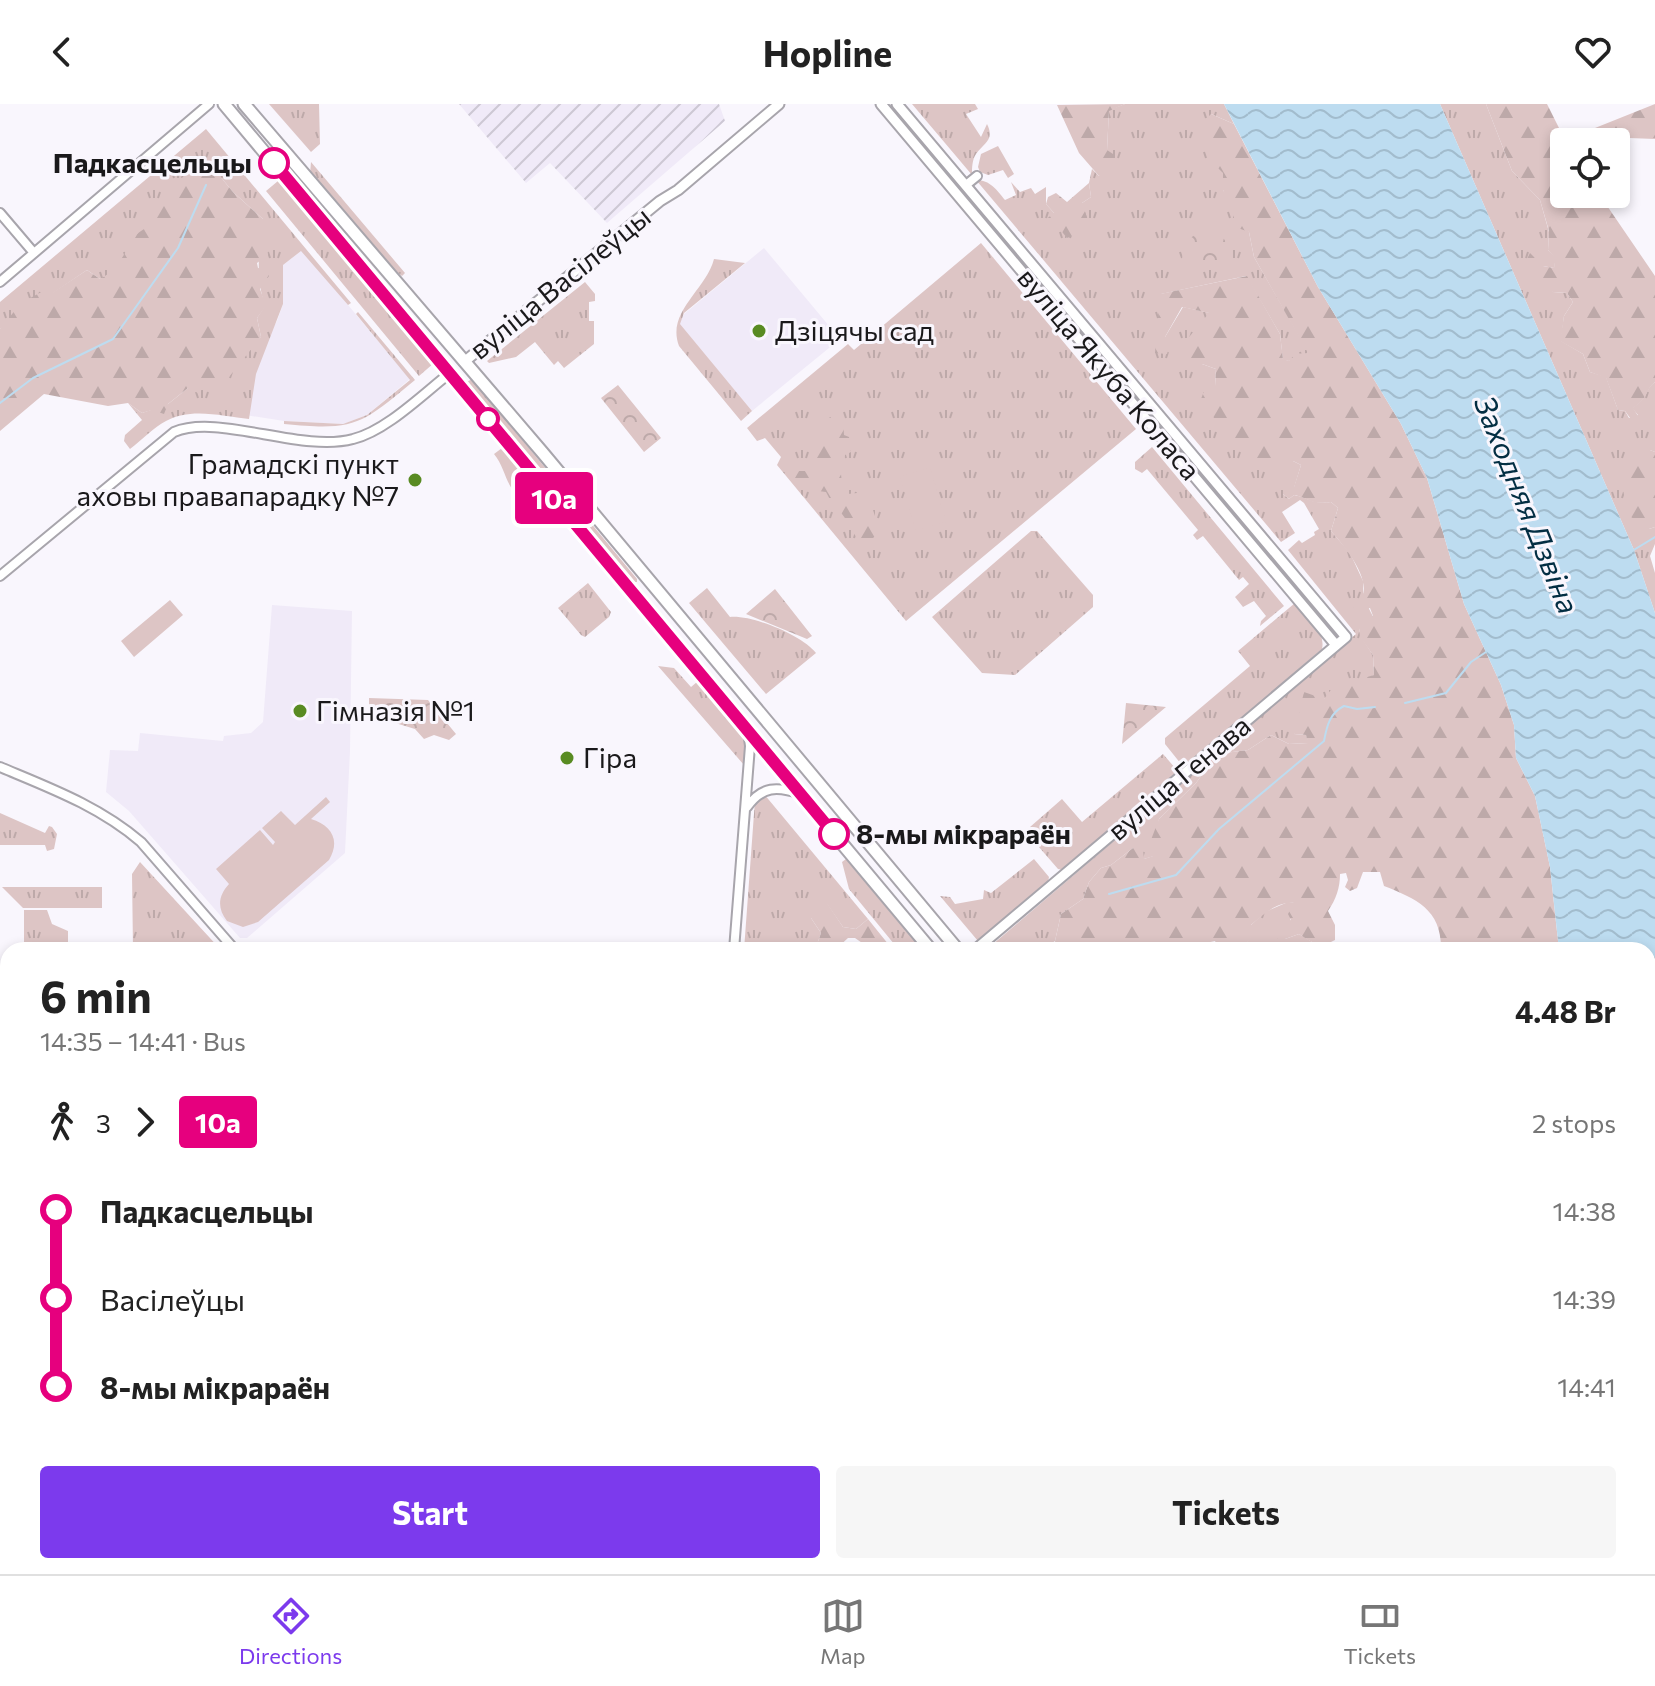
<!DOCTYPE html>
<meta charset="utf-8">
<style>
:root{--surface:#fff;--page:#f6f6f6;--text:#222;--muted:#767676;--line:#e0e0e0;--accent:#7c3aed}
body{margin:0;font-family:Commissioner,sans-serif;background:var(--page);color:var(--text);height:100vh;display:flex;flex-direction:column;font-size:30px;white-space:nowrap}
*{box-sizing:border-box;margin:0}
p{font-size:26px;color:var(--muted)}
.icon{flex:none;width:44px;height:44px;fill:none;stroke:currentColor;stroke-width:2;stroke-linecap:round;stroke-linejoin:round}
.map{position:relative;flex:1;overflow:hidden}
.sheet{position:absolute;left:0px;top:838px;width:1656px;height:632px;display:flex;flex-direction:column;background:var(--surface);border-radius:24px 24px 0 0;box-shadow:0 4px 12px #0003}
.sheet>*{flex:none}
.badge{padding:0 16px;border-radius:6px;font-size:28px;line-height:52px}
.controls{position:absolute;left:1550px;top:24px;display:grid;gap:16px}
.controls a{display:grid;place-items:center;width:80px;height:80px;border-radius:8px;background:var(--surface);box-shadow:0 4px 12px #0003;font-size:40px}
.map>.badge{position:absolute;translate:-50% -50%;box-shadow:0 0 0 4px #fff}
.legs{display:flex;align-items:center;gap:12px;height:88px;padding:0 40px;font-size:26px}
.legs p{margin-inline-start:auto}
.overview{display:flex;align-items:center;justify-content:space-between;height:136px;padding:0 40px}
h1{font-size:44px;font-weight:700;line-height:60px}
.action{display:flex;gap:16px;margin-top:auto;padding:16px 40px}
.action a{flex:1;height:92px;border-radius:8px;background:var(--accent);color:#fff;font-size:32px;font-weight:700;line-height:92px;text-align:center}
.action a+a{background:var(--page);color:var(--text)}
ul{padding:0 40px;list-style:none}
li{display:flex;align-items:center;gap:28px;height:88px;font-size:30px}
li i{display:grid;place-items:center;width:12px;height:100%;margin:0 10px;background:currentColor}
li i::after{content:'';width:20px;height:20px;margin:-10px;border:6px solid;border-radius:50%;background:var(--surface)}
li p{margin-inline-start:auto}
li:first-child i{background:linear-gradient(#0000 50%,currentColor 0)}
li:last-child i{background:linear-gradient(currentColor 50%,#0000 0)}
header{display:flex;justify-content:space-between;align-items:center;height:104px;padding:0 40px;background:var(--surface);font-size:36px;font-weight:700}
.tabs{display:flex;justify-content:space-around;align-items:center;height:112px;border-top:2px solid var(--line);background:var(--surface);font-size:22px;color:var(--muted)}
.tabs a{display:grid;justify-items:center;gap:4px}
.tabs .current{color:var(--accent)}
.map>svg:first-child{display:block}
</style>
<header><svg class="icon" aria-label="back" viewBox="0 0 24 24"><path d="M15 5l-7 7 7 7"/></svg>Hopline<svg class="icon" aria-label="heart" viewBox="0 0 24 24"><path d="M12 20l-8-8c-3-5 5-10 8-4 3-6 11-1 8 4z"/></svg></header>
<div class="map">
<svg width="1655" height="1470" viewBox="0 0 1655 1470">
<defs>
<pattern id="industrial-furrows" width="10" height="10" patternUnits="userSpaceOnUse" patternTransform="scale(2)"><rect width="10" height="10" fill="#f0eaf8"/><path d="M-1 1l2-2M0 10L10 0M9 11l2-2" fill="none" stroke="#cdc8d4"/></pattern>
<pattern id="grass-tufts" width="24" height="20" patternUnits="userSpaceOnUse" patternTransform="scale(2)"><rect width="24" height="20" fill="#ddc5c5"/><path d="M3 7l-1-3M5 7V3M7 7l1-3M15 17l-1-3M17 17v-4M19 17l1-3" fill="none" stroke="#bda9a9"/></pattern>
<pattern id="forest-firs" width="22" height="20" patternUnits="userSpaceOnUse" patternTransform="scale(2)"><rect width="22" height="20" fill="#ddc5c5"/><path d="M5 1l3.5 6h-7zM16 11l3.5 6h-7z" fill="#bda9a9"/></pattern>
<pattern id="wetland-marsh" width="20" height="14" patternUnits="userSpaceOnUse" patternTransform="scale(2)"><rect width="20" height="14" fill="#ddc5c5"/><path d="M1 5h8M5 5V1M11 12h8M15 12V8" fill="none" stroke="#bda9a9"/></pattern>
<pattern id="park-crowns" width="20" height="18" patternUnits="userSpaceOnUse" patternTransform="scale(2)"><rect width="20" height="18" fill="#ddc5c5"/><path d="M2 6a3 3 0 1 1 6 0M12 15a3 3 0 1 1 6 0" fill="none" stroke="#bda9a9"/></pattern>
<pattern id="water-waves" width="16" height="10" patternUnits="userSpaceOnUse" patternTransform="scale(2)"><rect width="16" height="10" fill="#bddcf0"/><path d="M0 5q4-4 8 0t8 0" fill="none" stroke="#a2bccd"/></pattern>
</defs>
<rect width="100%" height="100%" fill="#f9f6fd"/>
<!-- built -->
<path fill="#f0eaf8" d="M764,144L840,235L752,307L679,220L684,210Z
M302,146L410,275L367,311L343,320L284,317L220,307L277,217L283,200V161Z
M272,501L352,507L350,647L345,749L247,834H240L129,707L106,688L110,646L138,647L140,629L223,637L224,632L251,629L263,618Z"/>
<!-- industrial -->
<path fill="url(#industrial-furrows)" d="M459,0H719L725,17L607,119L550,59L526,79Z"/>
<!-- grass -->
<path fill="url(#grass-tufts)" d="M269,0H319L320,40L311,48Z
M912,0H975L978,5L966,10L981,33L987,20C995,36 984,39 976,50C972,56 972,64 972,71Z
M1125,0H1224L1234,20L1211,10L1223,69V86L1249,128L1254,153L1309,249L1289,257L1283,256L1280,230L1246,172L1161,190L1165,233L1183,203L1210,209L1202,260L1216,265L1215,282L1293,357L1301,361L1294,384L1283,390L1289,395L1294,391C1313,395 1309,400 1331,398L1338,404L1331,427L1350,449L1363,477V492L1373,513L1359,525L1361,533L1373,551L1374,571L1324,595L1294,630L1306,631L1309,639L1289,640L1271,631L1248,646L1217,650L1196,679L1159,715L1154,752L1144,755L1133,744L1111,761L1101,764L1089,778L1083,795L1061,810L1055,837L1046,843L1047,846H986L1356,530L1288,446L1299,436L1302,439L1315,431L1314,428L1319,425L1304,399L1300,396L1282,408L1295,429L1281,438L976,76C990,76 997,86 1005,96L1016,91L1011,78L1020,88L1031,84L1035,90L1046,83V100L1054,109L1067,134L1082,99L1091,93L1089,79L1092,65L1099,72L1107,46L1109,6Z
M1440,0H1486L1512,67L1540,96L1549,128L1548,146L1556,153L1554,164L1543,162L1553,188L1567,189L1573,198L1564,212L1561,237L1583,250L1590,268L1606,273L1618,306L1625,307L1629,314L1638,311L1632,304C1649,294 1644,286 1655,278V348L1650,346L1649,425L1655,423V440L1650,452L1655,469V509L1634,446Z
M206,25L351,199L348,201L301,147L283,161V200L256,270L249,315C223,312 190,303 166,317C153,324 142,336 130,345L124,337L125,331L142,316L128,299L142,309L168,300L188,284L207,276L261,233L257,214L265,202C255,172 259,145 263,115L233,88L219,71L156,162L100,175L87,166L0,225V198Z
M998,42L1014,70L1008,74L1003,66L988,71L980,68L978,63L981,50Z
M311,58L405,169L402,172L384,158L310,70Z
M278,77L297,94L434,259L419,272L266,87Z
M981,139L1136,325L906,517L777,361L781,353L765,334L757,337L747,324L848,240L854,246Z
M714,155L745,159L684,209L680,220L752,307L741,317L679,242C666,208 706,186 714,155Z
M585,178L595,190V197L589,198V217H594V240L564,264L558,257L554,261L535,238L516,253L489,259L487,257Z
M358,208L415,276C361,321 355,327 284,320V317L343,320L367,311L410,276L356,210Z
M472,275L637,475V478H634L467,278Z
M1152,343L1284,502L1260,522L1261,517L1266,512L1254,497L1243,503L1235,493L1249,480L1243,473L1239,476L1203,432L1197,436L1193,431L1198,426L1147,365L1142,369L1135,365V358Z
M502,344L533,382L531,391L515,389C505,377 504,362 494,350Z
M1031,427H1037L1093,491V503L1015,571L982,569L932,513Z
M588,479L611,508L609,513L585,533L581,531L558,504Z
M707,484L730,513C753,511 802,531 816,549L766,590L689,499Z
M1295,499C1307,512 1326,527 1322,545L1188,660H1181L1165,640V634L1250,562L1238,547Z
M658,562L674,564L691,583L697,578L745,636L744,661Z
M1163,650L1176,665V671L1063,766L1058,765L1032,735L1030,723L1062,695L1082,718Z
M764,690L868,815L856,825L843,823L827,800L811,814L821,829L815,846H744L755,696Z
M0,709L45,729L49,722L52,723L57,730L54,745L47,747L45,741H0Z
M846,755L922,846H899L849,785L842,758Z
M1034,755L1049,773L1048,778L978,837L940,792L950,793L955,800L983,795L984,786L991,789Z
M140,758L221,846H133L132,770Z
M2,783H102V804H23Z
M1288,798L1295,799L1285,835L1299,830L1314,839L1313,846H1287L1285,843L1276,846H1241L1252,831L1250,822L1265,808Z
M24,806H47L52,820L68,827V846L24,845Z
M1130,1462H1265L1268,1470H1123L1129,1468Z"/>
<!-- forest -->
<path fill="url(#forest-firs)" d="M1125,0L1109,7L1107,46L1113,50L1114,59L1099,72L1079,49L1057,1Z
M1486,0H1547L1565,36L1655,0V35L1629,34L1616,39L1564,38V90H1599L1655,172V278C1645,286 1649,294 1633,304L1640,315L1637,318H1633L1625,307L1618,306L1606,274L1590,268L1583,250L1560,237L1564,212L1573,198L1567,189L1553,188L1528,174L1524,161L1530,149L1543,162L1554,164L1555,153L1548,146L1549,127L1540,96L1512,67Z
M1211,10L1234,20L1318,183L1401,320L1427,374L1464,500L1501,581L1514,621L1516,654L1535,692L1550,763L1559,846H1441C1442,806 1417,795 1384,782L1380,768H1363L1357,784L1350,787L1345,783L1348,776L1346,769L1340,770C1340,784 1336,795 1328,807L1335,821V836C1321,844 1312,839 1299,830L1285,835L1271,834L1272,824L1283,817L1291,816L1288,810L1294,799C1278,797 1262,811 1251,821L1253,831L1241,846H1219L1215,837L1183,844L1173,840L1168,846H1056L1055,837L1061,810L1083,795L1089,778L1101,764L1111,761L1133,744L1143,746L1144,755L1153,752L1149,741L1159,715L1196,679L1217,650L1248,646L1271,631L1289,640L1308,639L1306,631L1294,630L1304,588L1324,595L1333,583L1374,571L1373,551L1360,533L1359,524L1373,512L1370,504L1358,508L1353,503C1356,499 1360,497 1362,493C1371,473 1343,441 1331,427L1338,404L1331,398C1309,401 1312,395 1294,391L1289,395L1283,390V382L1286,380L1294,383L1301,361L1293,357L1268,367L1227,333L1201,295L1206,282H1215L1216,265L1202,260L1188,269L1180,244L1209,209L1182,203L1165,233L1169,243L1167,250L1155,249L1160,190L1247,172L1280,230L1283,255L1289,257L1295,250L1308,249L1254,153L1249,128L1238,124L1223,86V69L1209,55L1202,19Z
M190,67H212L219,71L233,88L263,115L268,151L257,159L258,164L266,165L269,172L260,185L266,202L257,214L261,233L221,283L208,276L205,283L198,289L188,284L168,300L164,310L152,306L142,309L128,299L108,302L44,290L0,327V225L21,199L47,185L52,189L87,166L100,175C117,167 125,148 135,133C139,126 149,124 154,117C166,100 173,79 190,67Z
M1089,79L1091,93L1082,99L1089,119L1077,130L1067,134L1059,124L1044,117L1054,109L1046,100L1048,93L1056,89L1067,98Z
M830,313L843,316L844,331L849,333L851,348L845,351L844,360L839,363L838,368L841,370L842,380L846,382L848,390L857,389L867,402L873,406L880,427L871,436L860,438C851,427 848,416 838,405H835L826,388L803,385L794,375L798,367H809L807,360C813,348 813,338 808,326L822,323Z
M1644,335L1650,346L1655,348V423L1649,425L1628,411L1620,370L1631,358L1627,336Z
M817,797L827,799L843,823L856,825L868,815L893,846H866L865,841L855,834H848L835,846H815L821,829L811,814L810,803Z
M1648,1173L1655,1193V1470H1405L1430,1462H1648Z
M299,1462H491L493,1469L293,1470Z"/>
<!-- wetland -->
<path fill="url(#wetland-marsh)" d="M8,1355V1462H96L94,1470H0V1359Z"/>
<!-- park -->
<path fill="url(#park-crowns)" d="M1209,119L1215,120L1233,150L1232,158L1182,156C1183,138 1195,129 1209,119Z
M618,281L661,334L644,348L601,294Z
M775,485L812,532L807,535L746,510Z
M369,594L428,596L456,630L449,636L434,631L424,635L415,625L369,611Z
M1126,599L1166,603L1122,640Z"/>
<!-- garden -->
<path fill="#ddc5c5" d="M930,363L946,418L916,427L900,372Z
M170,496L183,511L134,553L121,537Z
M326,693L330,698L311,715C331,721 341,736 329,756L258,818L243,823L227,817C217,804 218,792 229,780L216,765L260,726L273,741L275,738L262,724L281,707L295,721Z"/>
<!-- water -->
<path fill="url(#water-waves)" d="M1224,0H1440L1634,446L1655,509V1193L1648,1173V846H1559L1550,763L1535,692L1516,654L1514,621L1501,581L1464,500L1427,374L1401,320L1318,183Z"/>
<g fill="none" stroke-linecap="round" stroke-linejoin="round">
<!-- stream -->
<path stroke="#bddcf0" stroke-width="2" d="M0,299L33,274L113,235L178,144L206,81
M1632,447L1655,433
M1405,599L1446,589L1471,558L1486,548
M1109,790L1176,771L1219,725L1324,637C1327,621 1330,609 1344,602L1357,605L1375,603"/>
<!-- minor casing -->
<g stroke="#a8a5ac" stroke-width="12">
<path id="minor" d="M966,81L977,72
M0,109L34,149
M0,178L209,0
M0,472L174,328C218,309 301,349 353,335C386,327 423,290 450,269
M0,663C50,684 99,702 141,738L235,846
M747,703C762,682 777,682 801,690
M734,846L750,642L748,627
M788,1462L795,1470
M1100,1462L1103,1470
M500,1470L505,1462
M695,1470L700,1462
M879,1470L887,1462"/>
</g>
<!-- tertiary casing -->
<g stroke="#a8a5ac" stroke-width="13">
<path id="tertiary" d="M881,0L1336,541
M897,0L1346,533L975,846
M464,258L660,97L678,86L779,0"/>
</g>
<!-- secondary casing -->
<g stroke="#a8a5ac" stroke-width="15">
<path id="secondary" d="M224,0L931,846
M244,0L542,348L958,846
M1272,1462L1275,1470"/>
</g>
<!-- primary casing -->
<g stroke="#d6d6d6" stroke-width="16">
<path id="primary" d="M0,1211L8,1219
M243,1462L249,1470"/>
</g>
<!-- minor -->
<use href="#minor" stroke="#fff" stroke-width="8"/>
<!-- tertiary -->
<use href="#tertiary" stroke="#fff" stroke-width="9"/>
<!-- secondary -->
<use href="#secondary" stroke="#fff" stroke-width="11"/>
<!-- primary -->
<use href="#primary" stroke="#dfb8d2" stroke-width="12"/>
</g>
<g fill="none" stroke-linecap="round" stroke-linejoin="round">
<!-- line-1 casing -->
<g stroke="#fff" stroke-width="18">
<path id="line-1" d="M274,59L834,730"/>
</g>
<!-- line-1 -->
<use href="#line-1" stroke="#e6007e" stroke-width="12"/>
</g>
<!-- markers -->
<g fill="#fff" stroke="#e6007e" stroke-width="4">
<circle cx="274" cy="59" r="14"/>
<circle cx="488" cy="315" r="10"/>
<circle cx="834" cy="730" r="14"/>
</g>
<g fill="#598b22" stroke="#f9f6fd" stroke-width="3">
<circle cx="759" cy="227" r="8"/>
<circle cx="415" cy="376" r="8"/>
<circle cx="300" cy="607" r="8"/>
<circle cx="567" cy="654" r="8"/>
</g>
<g text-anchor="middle" stroke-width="6" stroke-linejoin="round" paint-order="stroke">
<!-- stop labels -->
<g font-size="28" font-weight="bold" fill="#1a191b" stroke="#f9f6fd" text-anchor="end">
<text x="252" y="69">Падкасцельцы</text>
<text x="856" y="740" text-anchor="start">8-мы мікрараён</text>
</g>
<!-- street labels -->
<g font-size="28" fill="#1a191b" stroke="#f9f6fd">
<text transform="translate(560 179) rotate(-39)" y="10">вуліца Васілеўцы</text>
<text transform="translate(1109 270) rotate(50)" y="10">вуліца Якуба Коласа</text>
<text transform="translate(1179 674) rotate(-40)" y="10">вуліца Генава</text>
</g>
<!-- poi labels -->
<g font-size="28" fill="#1a191b" stroke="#f9f6fd" text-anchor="start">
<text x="775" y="237">Дзіцячы сад</text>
<text x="399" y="370" text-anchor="end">Грамадскі пункт<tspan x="399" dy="32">аховы правапарадку №7</tspan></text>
<text x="316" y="617">Гімназія №1</text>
<text x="583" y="664">Гіра</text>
</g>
<!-- water labels -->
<g font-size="30" font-style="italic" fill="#032e43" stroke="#f9f6fd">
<text transform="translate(1526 401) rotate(68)" y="10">Заходняя Дзвіна</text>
</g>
</g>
</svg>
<div class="controls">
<a><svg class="icon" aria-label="locate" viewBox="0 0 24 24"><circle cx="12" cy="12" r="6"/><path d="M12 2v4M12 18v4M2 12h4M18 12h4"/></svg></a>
</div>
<b class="badge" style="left:554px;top:394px;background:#e6007e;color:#fff">10а</b>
<section class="sheet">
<div class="overview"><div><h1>6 min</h1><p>14:35 – 14:41 · Bus</p></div><b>4.48 Br</b></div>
<div class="legs"><svg class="icon" aria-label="walk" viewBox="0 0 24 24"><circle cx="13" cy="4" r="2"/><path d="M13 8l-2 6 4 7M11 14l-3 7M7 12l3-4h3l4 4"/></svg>3<svg class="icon" aria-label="forward" viewBox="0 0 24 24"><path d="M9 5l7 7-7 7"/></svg><b class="badge" style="background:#e6007e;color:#fff">10а</b><p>2 stops</p></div>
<ul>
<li><i style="color:#e6007e"></i><b>Падкасцельцы</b><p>14:38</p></li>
<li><i style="color:#e6007e"></i><span>Васілеўцы</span><p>14:39</p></li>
<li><i style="color:#e6007e"></i><b>8-мы мікрараён</b><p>14:41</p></li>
</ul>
<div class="action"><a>Start</a><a>Tickets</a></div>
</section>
</div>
<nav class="tabs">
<a class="current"><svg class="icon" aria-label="directions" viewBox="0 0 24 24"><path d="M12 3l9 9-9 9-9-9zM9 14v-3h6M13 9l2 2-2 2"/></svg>Directions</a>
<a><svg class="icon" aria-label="map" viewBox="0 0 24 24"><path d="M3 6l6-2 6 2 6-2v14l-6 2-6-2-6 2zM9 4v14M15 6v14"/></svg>Map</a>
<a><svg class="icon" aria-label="tickets" viewBox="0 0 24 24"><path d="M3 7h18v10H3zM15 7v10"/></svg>Tickets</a>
</nav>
